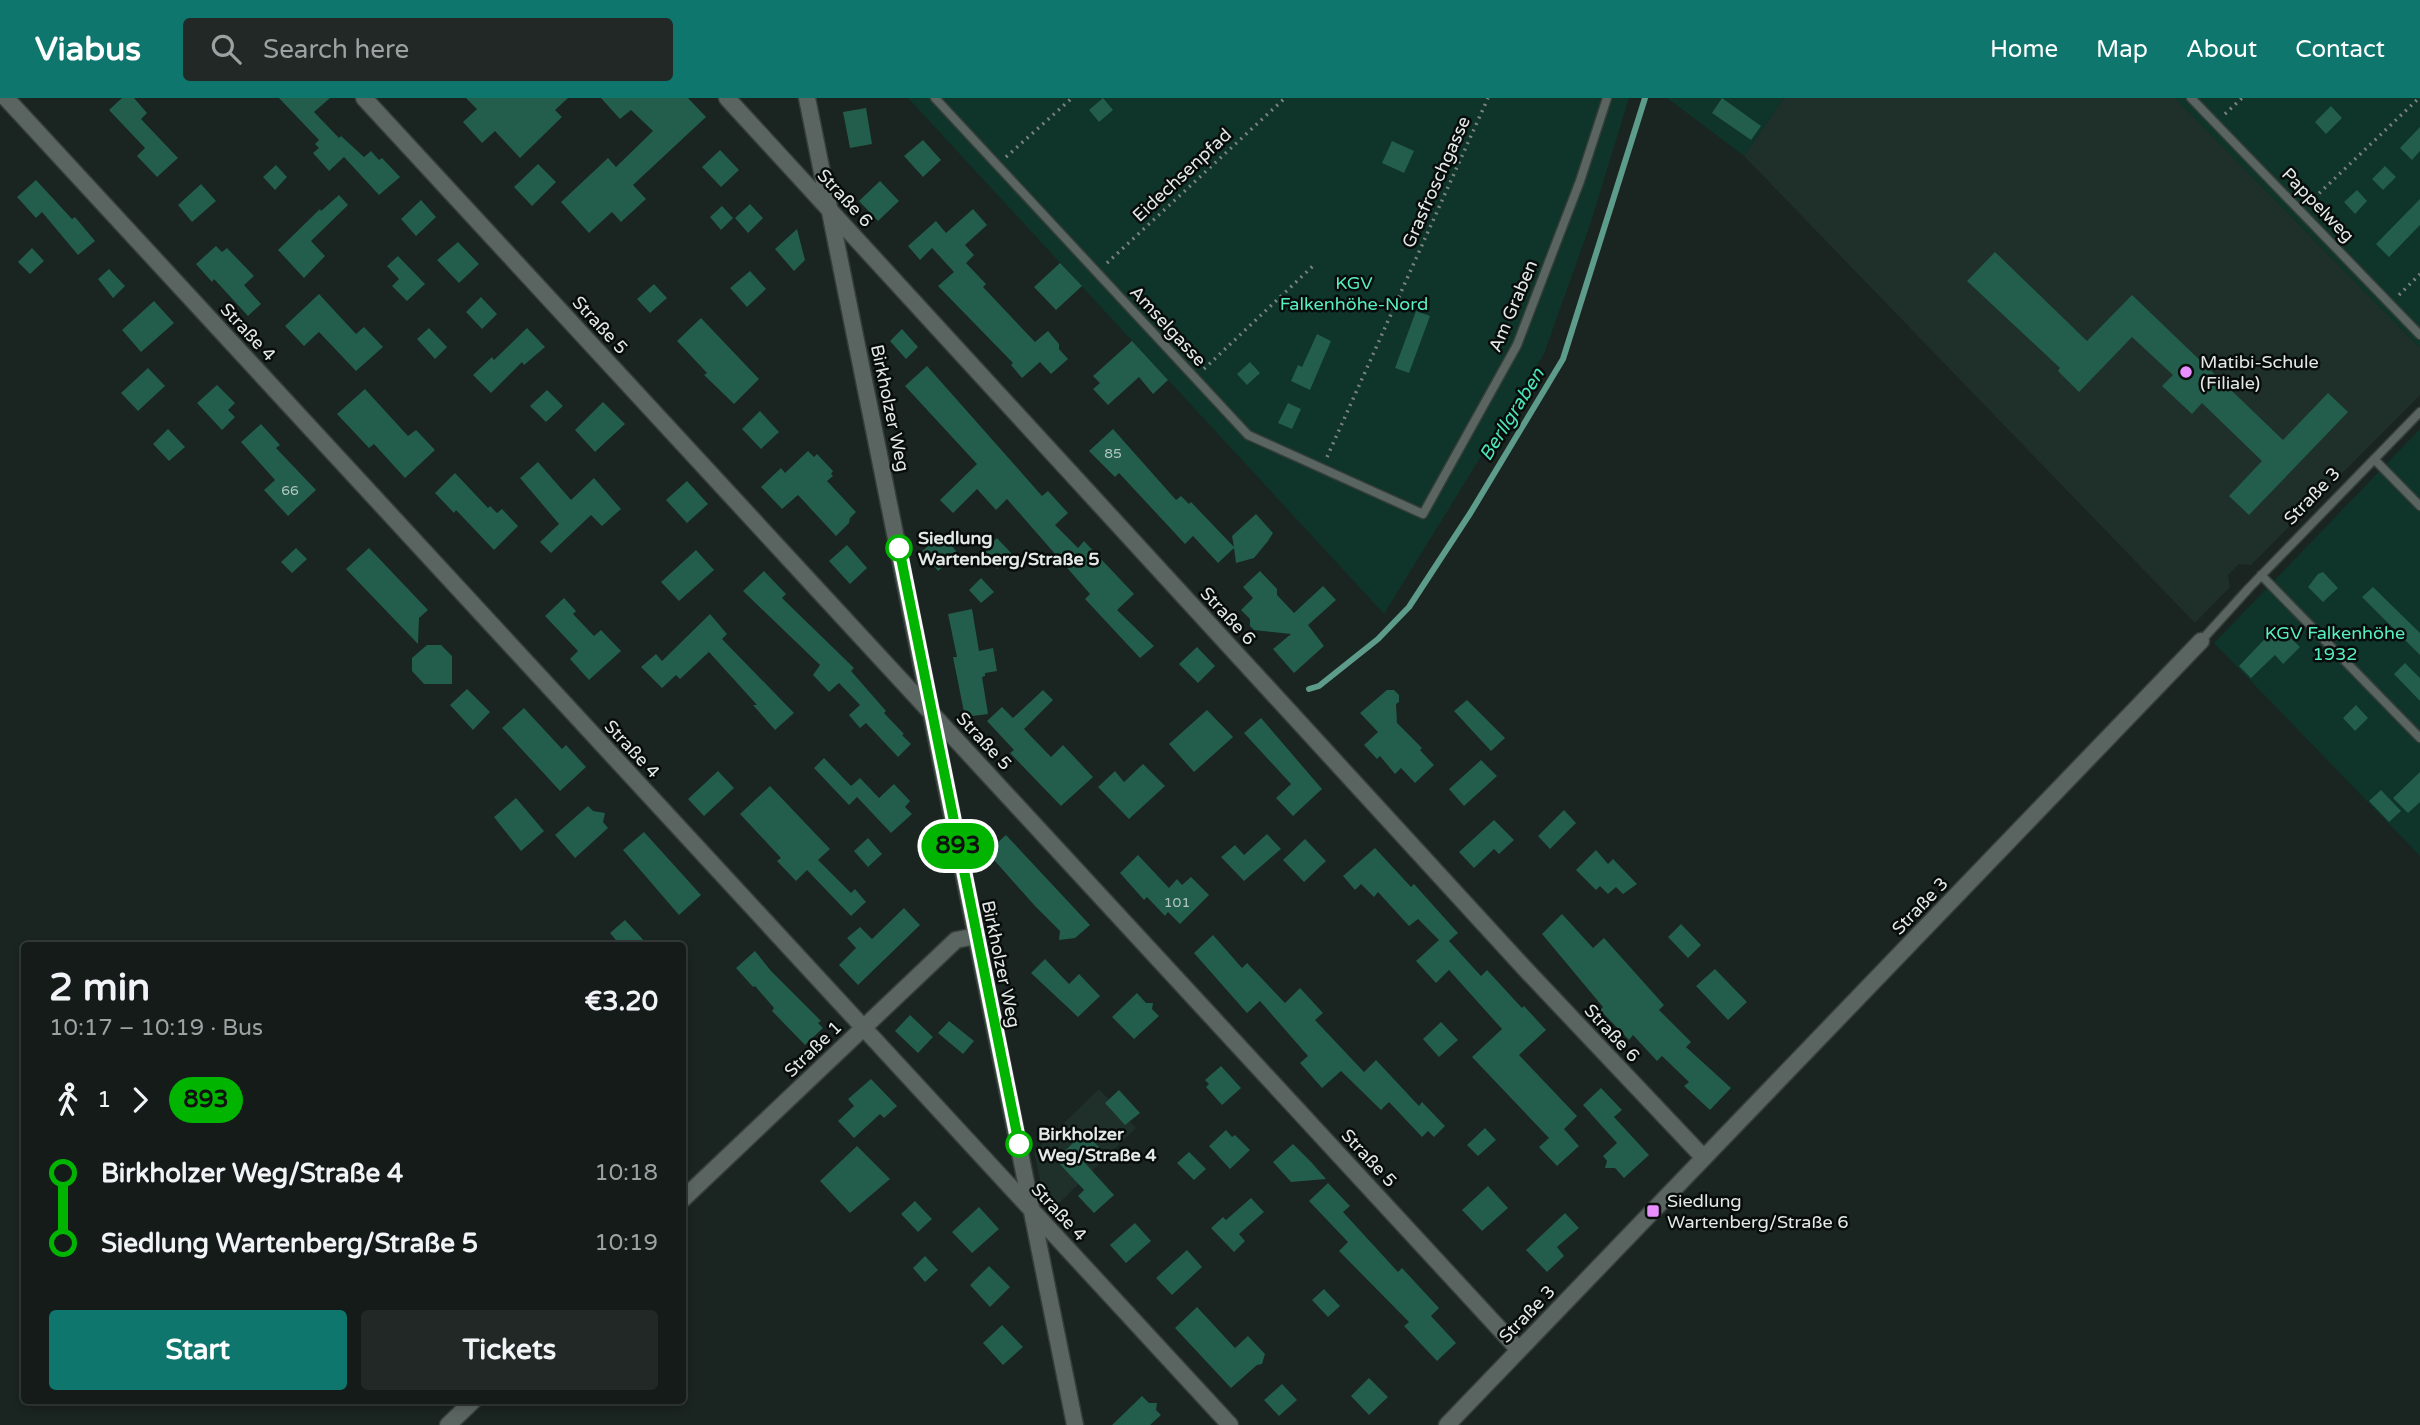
<!DOCTYPE html>
<meta charset="utf-8">
<style>
:root{--surface:#141b19;--page:#212826;--text:#f1f3f6;--muted:#9da1a2;--line:#333938;--accent:#0f766e}
body{margin:0;font-family:"Varela Round",sans-serif;background:var(--page);color:var(--text);height:100vh;display:flex;flex-direction:column;font-size:26px;white-space:nowrap}
*{box-sizing:border-box;margin:0}
p{font-size:23px;color:var(--muted)}
.icon{flex:none;width:38px;height:38px;fill:none;stroke:currentColor;stroke-width:2;stroke-linecap:round;stroke-linejoin:round}
.map{position:relative;flex:1;overflow:hidden}
.drawer{position:absolute;left:21px;top:844px;width:665px;height:462px;display:flex;flex-direction:column;background:var(--surface);border-radius:7px;box-shadow:0 4px 10px #0003,0 0 0 2px var(--line)}
.drawer>*{flex:none}
.badge{padding:0 14px;border-radius:23px;font-size:24px;line-height:46px}
.map>.badge{position:absolute;translate:-50% -50%;box-shadow:0 0 0 4px #fff}
.legs{display:flex;align-items:center;gap:10px;height:77px;padding:0 28px;font-size:23px}
.legs p{margin-inline-start:auto}
.headline{display:flex;align-items:center;justify-content:space-between;height:119px;padding:0 28px}
h1{font-size:38px;font-weight:700;line-height:52px}
.button{display:flex;gap:14px;margin-top:auto;padding:14px 28px}
.button a{flex:1;height:80px;border-radius:7px;background:var(--accent);color:#fff;font-size:28px;font-weight:700;line-height:80px;text-align:center}
.button a+a{background:var(--page);color:var(--text)}
ul{padding:0 28px;list-style:none}
li{display:flex;align-items:center;gap:24px;height:70px;font-size:26px}
li i{display:grid;place-items:center;width:10px;height:100%;margin:0 9px;background:currentColor}
li i::after{content:'';width:18px;height:18px;margin:-9px;border:5px solid;border-radius:50%;background:var(--surface)}
li p{margin-inline-start:auto}
li:first-child i{background:linear-gradient(#0000 50%,currentColor 0)}
li:last-child i{background:linear-gradient(currentColor 50%,#0000 0)}
header{display:flex;align-items:center;gap:42px;box-sizing:border-box;height:98px;padding:0 35px;background:var(--accent);color:#fff}
header strong{font-size:33px}
nav{display:flex;gap:38px;margin-inline-start:auto;font-size:24px}
.search{width:490px;height:63px;background:var(--page);display:flex;align-items:center;gap:18px;box-sizing:border-box;padding:0 24px;border-radius:7px;color:var(--muted);font-size:26px}
.map>svg:first-child{display:block}
</style>
<header>
<strong>Viabus</strong>
<div class="search"><svg class="icon" aria-label="search" viewBox="0 0 24 24"><circle cx="10" cy="10" r="6"/><path d="M15 15l6 6"/></svg>Search here</div>
<nav><a>Home</a><a>Map</a><a>About</a><a>Contact</a></nav>
</header>
<div class="map">
<svg width="2420" height="1327" viewBox="0 0 2420 1327">
<rect width="100%" height="100%" fill="#1a2421"/>
<!-- built -->
<path fill="#1f302a" d="M1784,0H2175L2420,250V297L2251,467L2239,466L2228,477L2230,489L2195,525L1744,58Z
M1099,991L1136,1030L1050,1114L1046,1110L1034,1054Z"/>
<!-- green -->
<path fill="#0f3429" d="M908,0H1629L1590,127L1544,256L1384,516Z
M1667,0H1784L1744,58Z
M2175,0H2420V250Z
M2420,331V758L2214,545Z"/>
<g fill="none" stroke-linecap="round" stroke-linejoin="round">
<!-- stream -->
<path stroke="#5d9c8a" stroke-width="6" d="M1309,591L1319,588L1378,541L1409,509L1471,414L1563,261L1645,0"/>
</g>
<!-- building -->
<path fill="#235d4b" d="M122,0H134L147,15L141,21L178,60L157,79L137,58L145,50L109,12Z
M279,0H330L314,14L339,40L341,38L364,59L371,53L379,62L382,60L400,79L379,97L344,59L329,73L313,55L319,50L315,46L319,42Z
M466,0H568L555,12L562,19L520,60L495,33L482,45L463,24L477,11Z
M601,0H688L706,19L633,87L646,101L621,124L612,114L589,135L561,104L608,60L616,69L653,33L631,12L620,21Z
M1103,0L1113,12L1099,24L1089,12Z
M1722,0L1761,28L1751,42L1712,15Z
M2331,8L2342,20L2326,36L2315,24Z
M866,10L872,46L850,50L843,14Z
M2420,29V53L2412,62L2400,50Z
M923,42L941,62L923,79L904,58Z
M1392,43L1414,53L1404,75L1382,65Z
M720,52L739,72L721,89L702,69Z
M538,66L556,84L532,108L514,89Z
M276,67L287,79L275,92L263,79Z
M2385,68L2396,79L2383,92L2372,81Z
M36,82L72,121L75,119L95,143L78,157L42,114L36,120L17,99Z
M880,83L899,103L878,123L859,103Z
M201,86L216,103L192,124L178,107Z
M2357,92L2367,103L2355,116L2344,104Z
M339,97L348,107L311,143L325,158L304,180L278,152L320,111L321,113Z
M2420,101V127L2389,159L2376,146Z
M421,102L436,119L416,138L401,121Z
M750,106L763,120L748,135L735,120Z
M722,108L733,120L721,132L710,119Z
M973,111L987,127L965,147L974,157L966,165L986,186L983,189L1035,244L1048,233L1059,246V251L1068,261L1051,276L1040,264L1022,280L1011,267L1013,265L938,188L954,174L932,150L920,162L908,148L936,123L946,135Z
M797,131L805,162L794,173L775,151Z
M458,144L479,166L459,185L437,162Z
M216,148L222,154L227,150L254,178L244,187L261,206L248,218L214,181L212,184L196,166Z
M32,150L44,163L30,176L18,164Z
M1995,154L2087,243L2132,197L2283,342L2328,295L2348,314L2249,417L2229,398L2262,363L2202,305L2192,316L2162,288L2173,277L2132,239L2079,294L2058,273L2060,270L1967,183Z
M398,158L425,186L407,203L392,188L399,181L387,168Z
M1060,165L1082,188L1056,212L1034,189Z
M109,171L125,188L113,200L98,181Z
M750,173L766,191L747,209L730,190Z
M654,186L667,200L650,215L637,201Z
M319,196L356,236L364,229L383,249L356,273L319,234L304,248L285,228Z
M481,199L497,216L482,231L466,214Z
M154,203L174,225L141,254L122,232Z
M1416,213L1430,218L1409,275L1395,270Z
M701,220L759,281L734,306L704,277L707,275L677,243Z
M429,230L447,249L435,261L417,241Z
M527,230L545,249L524,267L522,264L491,295L473,277L492,259L494,262Z
M902,231L918,249L906,261L890,243Z
M1317,236L1331,243L1310,292L1291,283L1298,267L1302,269Z
M1132,243L1168,282L1153,296L1139,279L1108,307L1093,291L1100,285L1093,278Z
M1250,264L1260,275L1247,287L1237,276Z
M927,268L1042,398L1048,393L1068,415L1055,427L1078,450L1084,443L1134,496L1117,512L1154,548L1140,560L1085,501L1090,496L1007,401L996,412L977,391L953,415L940,402L977,366L905,288Z
M148,270L165,288L138,313L121,295Z
M217,287L235,305L228,312L235,319L222,332L197,305Z
M365,291L408,338L416,332L435,352L405,380L374,346L369,350L337,316Z
M547,292L563,308L546,324L530,308Z
M603,304L625,326L595,354L575,332Z
M1288,305L1301,311L1292,331L1278,325Z
M760,313L779,334L761,351L742,331Z
M261,326L280,347L276,350L316,392L288,418L264,392L275,382L241,344Z
M168,331L185,349L169,363L153,346Z
M1113,331L1176,402L1181,398L1189,406L1191,404L1234,449L1232,438L1256,416L1273,435L1268,443L1254,460L1236,465L1234,450L1218,465L1193,438L1185,446L1119,375L1115,379L1089,353Z
M808,353L814,359L817,356L833,373L831,376L833,378L827,383L856,414L850,420L849,425L836,438L798,397L782,411L761,389L781,370L785,375Z
M538,364L571,402L594,380L621,411L602,428L591,417L551,455L540,444L559,426L520,380Z
M455,375L488,410L490,408L497,415L502,411L518,428L494,452L456,412L454,415L435,395Z
M687,383L708,406L687,425L666,402Z
M943,436L958,456L938,473L922,453Z
M997,440L1013,457L997,471L982,454Z
M847,447L867,470L850,486L829,463Z
M296,450L307,461L292,475L281,464Z
M369,450L428,512L419,520L418,546L346,471Z
M696,452L714,472L679,503L661,484Z
M764,473L786,496L782,500L854,570L851,573L886,613L884,615L904,636L902,637L911,646L898,659L866,625L860,630L849,617L860,607L839,585L829,594L813,577L820,567L743,493Z
M1260,473L1277,491V497L1294,515L1323,488L1336,502L1308,527L1324,548L1294,575L1273,551L1291,536L1254,532L1250,528V521L1241,512L1253,500L1243,489Z
M2323,474L2338,490L2323,504L2308,489L2318,476Z
M981,480L994,494L981,505L969,492Z
M2373,489L2420,535V557L2362,499Z
M564,500L576,513L573,516L594,538L601,532L621,553L589,582L570,561L578,553L545,518Z
M972,511L979,553L993,550L997,573L985,575V578L982,579L988,616L965,619L953,559H957L948,516Z
M710,516L727,536L722,541L794,615L775,632L753,607H757L709,554L680,581L676,577L662,590L641,569L656,556L662,563Z
M2278,527L2300,549L2283,566L2275,557L2251,580L2239,568Z
M427,547H441L452,558V586H424L412,573V560Z
M1197,549L1215,568L1198,585L1179,566Z
M2405,565L2420,580V603L2394,576Z
M467,591L490,614L473,632L450,607Z
M1043,592L1053,602L1024,631L1051,659L1063,647L1093,679L1061,708L1010,655L1014,652L987,623L1002,609L1013,620Z
M1387,592H1394L1399,597V604L1396,606L1397,625L1422,650L1420,652L1434,667L1415,685L1401,670L1395,676L1380,658L1377,661L1364,647L1378,634L1360,615Z
M1467,602L1505,640L1491,653L1454,613Z
M2356,607L2368,620L2355,633L2343,620Z
M524,610L562,651L566,647L586,669L560,693L502,630Z
M1207,612L1233,639L1194,674L1169,646Z
M1261,620L1322,691L1293,718L1276,700L1291,686L1244,635Z
M824,660L851,688L860,680L879,700L894,686L910,703L905,709L912,716L891,735L857,699L849,707L814,670Z
M1481,662L1497,678L1464,708L1449,691Z
M1143,666L1165,688L1129,721L1098,689L1115,673L1124,684Z
M718,673L734,690L704,718L688,701Z
M2420,674V704L2408,715L2393,700Z
M770,688L830,751L818,762L851,795L855,791L866,804L851,818L807,772L796,783L777,763L781,760L740,716Z
M2381,692L2401,713L2389,724L2369,703Z
M516,700L544,733L521,753L494,719Z
M588,708L593,713L605,715L603,724L608,730L575,760L555,737Z
M1564,712L1576,725L1550,751L1538,738Z
M1494,722L1514,742L1499,756L1494,751L1474,770L1459,754Z
M644,734L701,797L679,817L623,752Z
M1267,736L1281,751L1244,783L1221,759L1235,747L1244,757Z
M1006,737L1090,827L1075,840L1059,842L1060,833L1035,808L987,754Z
M868,740L882,756L868,769L854,753Z
M1305,741L1326,763L1304,784L1283,762Z
M1375,750L1411,789L1414,786L1458,835L1449,843L1481,878L1487,872L1522,910L1524,908L1546,932L1519,957L1577,1018L1564,1031L1579,1048L1557,1068L1539,1049L1549,1040L1472,959L1502,931L1449,872L1436,885L1416,863L1439,842L1418,821L1409,828L1378,794L1374,799L1361,786L1355,792L1343,778Z
M1596,752L1608,766L1613,761L1637,786L1623,796L1616,789L1608,796L1600,788L1596,792L1576,772Z
M1138,757L1169,790L1177,781L1182,787L1191,779L1209,797L1180,826L1168,814L1165,818L1147,799L1144,802L1120,775Z
M904,810L920,827L858,887L839,867L856,850L847,840L860,829L872,841Z
M1562,816L1593,850L1604,840L1664,907L1659,912L1691,944L1686,949L1731,990L1710,1012L1684,988L1689,984L1662,958L1657,963L1633,937L1629,942L1600,912L1603,909L1542,836Z
M625,822L648,847H620L610,835Z
M1681,826L1701,847L1688,860L1668,839Z
M1213,837L1242,870L1247,865L1285,905L1300,890L1323,915L1315,922L1364,974L1376,962L1419,1008L1422,1004L1445,1028L1434,1039L1428,1033L1422,1039L1389,1004L1381,1012L1341,973L1322,990L1300,965L1308,958L1260,903L1247,915L1194,855Z
M755,853L771,873L821,923L818,925L823,930L805,947L772,913L774,910L755,888L753,889L736,870Z
M1045,861L1069,886L1079,876L1100,898L1078,919L1031,875Z
M1715,871L1747,904L1728,922L1696,888Z
M1137,895L1146,905H1153L1152,911L1159,918L1134,941L1112,919Z
M910,917L933,939L918,955L895,933Z
M949,923L974,943L963,956L938,935Z
M1441,924L1458,942L1439,959L1423,941Z
M1221,968L1241,990L1222,1007L1206,989L1209,986L1205,982Z
M871,981L897,1008L884,1020L880,1016L854,1040L838,1023L854,1008L848,1001Z
M1601,990L1622,1012L1614,1019L1649,1057L1624,1080L1615,1070H1605L1607,1063L1603,1058L1617,1045L1583,1007Z
M1119,992L1140,1015L1125,1027L1105,1005Z
M1485,1030L1496,1042L1478,1058L1467,1047Z
M1226,1032L1232,1039L1235,1037L1250,1052L1230,1071L1209,1048Z
M1084,1034L1099,1049L1084,1064L1114,1097L1094,1115L1078,1098L1084,1092L1056,1062Z
M1293,1046L1312,1065L1326,1081L1291,1084L1273,1064Z
M857,1048L890,1081L850,1115L820,1083Z
M1189,1054L1206,1071L1194,1082L1177,1065Z
M1328,1085L1350,1108L1343,1114L1398,1174L1402,1170L1439,1210L1431,1218L1456,1245L1437,1263L1404,1228L1409,1224L1339,1153L1348,1144L1309,1103Z
M1488,1088L1508,1110L1482,1133L1462,1112Z
M1251,1100L1264,1114L1239,1136L1245,1143L1234,1154L1211,1130L1223,1119L1226,1122Z
M915,1103L932,1121L918,1134L901,1116Z
M979,1109L999,1131L972,1155L952,1134Z
M1565,1115L1579,1130L1557,1149L1564,1158L1547,1174L1526,1152Z
M1135,1125L1151,1143L1126,1165L1110,1147Z
M1187,1152L1202,1169L1172,1197L1156,1180Z
M925,1158L938,1172L925,1184L913,1170Z
M989,1168L1010,1189L990,1209L970,1187Z
M1324,1191L1340,1208L1328,1219L1312,1202Z
M1197,1209L1235,1250L1248,1238L1265,1256L1262,1266L1257,1267L1231,1290L1175,1230Z
M1002,1227L1023,1249L1003,1267L983,1245Z
M1369,1280L1388,1299L1369,1317L1351,1298Z
M1282,1286L1297,1302L1279,1318L1264,1302Z
M1142,1298L1149,1305H1157L1156,1312L1161,1317L1150,1327H1112Z"/>
<g fill="none" stroke-linecap="round" stroke-linejoin="round">
<!-- service casing -->
<g stroke="#363e3a" stroke-width="11">
<path id="service" d="M935,0L1248,337L1423,416L1517,247L1580,83L1607,0
M2191,0L2420,237
M2374,361L2420,408
M2261,477L2420,640
M2201,543L2249,490L2420,314"/>
</g>
<!-- minor casing -->
<g stroke="#363e3a" stroke-width="19">
<path id="minor" d="M6,0L1230,1327
M364,0L1519,1252
M727,0L1529,875L1704,1060
M807,0L1075,1327
M682,1102L956,842L976,838
M448,1327L474,1302
M1447,1327L2201,543"/>
</g>
<!-- path -->
<path stroke="#7a827f" stroke-width="3.5" stroke-dasharray="2 5" stroke-linecap="butt" d="M2225,16L2242,0
M1006,59L1072,0
M2309,105L2419,0
M1107,165L1285,0
M2399,197L2420,176
M1204,271L1315,166
M1327,359L1488,0"/>
<!-- service -->
<use href="#service" stroke="#5a6561" stroke-width="8"/>
<!-- minor -->
<use href="#minor" stroke="#5a6561" stroke-width="16"/>
</g>
<g fill="none" stroke-linecap="round" stroke-linejoin="round">
<!-- line-1 casing -->
<g stroke="#fff" stroke-width="16">
<path id="line-1" d="M899,450L1019,1046"/>
</g>
<!-- line-1 -->
<use href="#line-1" stroke="#00b400" stroke-width="10"/>
</g>
<!-- markers -->
<g fill="#e88eff" stroke="#080c0b" stroke-width="2.5">
<circle cx="2186" cy="274" r="7"/>
<rect x="1646" y="1106" width="14" height="14" rx="3.5"/>
</g>
<g fill="#fff" stroke="#00b400" stroke-width="3.5">
<circle cx="899" cy="450" r="12"/>
<circle cx="1019" cy="1046" r="12"/>
</g>
<g text-anchor="middle" stroke-width="5" stroke-linejoin="round" paint-order="stroke">
<!-- number labels -->
<g font-size="14" fill="#b2c6bf">
<text x="1113" y="360">85</text>
<text x="290" y="397">66</text>
<text x="1177" y="809">101</text>
</g>
<!-- street labels -->
<g font-size="18" fill="#e2e9e6" stroke="#080c0b">
<text transform="translate(1182 77) rotate(-43)" y="6">Eidechsenpfad</text>
<text transform="translate(1436 84) rotate(-66)" y="6">Grasfroschgasse</text>
<text transform="translate(845 100) rotate(47)" y="6">Straße 6</text>
<text transform="translate(2318 107) rotate(46)" y="6">Pappelweg</text>
<text transform="translate(1513 208) rotate(-67)" y="6">Am Graben</text>
<text transform="translate(600 227) rotate(47)" y="6">Straße 5</text>
<text transform="translate(1168 228) rotate(47)" y="6">Amselgasse</text>
<text transform="translate(248 234) rotate(47)" y="6">Straße 4</text>
<text transform="translate(890 310) rotate(78)" y="6">Birkholzer Weg</text>
<text transform="translate(2312 398) rotate(-46)" y="6">Straße 3</text>
<text transform="translate(1228 518) rotate(47)" y="6">Straße 6</text>
<text transform="translate(984 643) rotate(47)" y="6">Straße 5</text>
<text transform="translate(632 651) rotate(47)" y="6">Straße 4</text>
<text transform="translate(1920 808) rotate(-46)" y="6">Straße 3</text>
<text transform="translate(1001 866) rotate(78)" y="6">Birkholzer Weg</text>
<text transform="translate(1612 935) rotate(47)" y="6">Straße 6</text>
<text transform="translate(813 951) rotate(-44)" y="6">Straße 1</text>
<text transform="translate(1369 1060) rotate(47)" y="6">Straße 5</text>
<text transform="translate(1059 1114) rotate(47)" y="6">Straße 4</text>
<text transform="translate(1527 1216) rotate(-46)" y="6">Straße 3</text>
</g>
<!-- park labels -->
<g font-size="18" fill="#57efc1" stroke="#080c0b">
<text x="1354" y="191">KGV<tspan x="1354" dy="21">Falkenhöhe-Nord</tspan></text>
<text x="2335" y="541">KGV Falkenhöhe<tspan x="2335" dy="21">1932</tspan></text>
</g>
<!-- poi labels -->
<g font-size="18" fill="#e2e9e6" stroke="#080c0b" text-anchor="start">
<text x="2200" y="270">Matibi-Schule<tspan x="2200" dy="21">(Filiale)</tspan></text>
<text x="1667" y="1109">Siedlung<tspan x="1667" dy="21">Wartenberg/Straße 6</tspan></text>
</g>
<!-- stop labels -->
<g font-size="18" font-weight="bold" fill="#e2e9e6" stroke="#080c0b" text-anchor="start">
<text x="918" y="446">Siedlung<tspan x="918" dy="21">Wartenberg/Straße 5</tspan></text>
<text x="1038" y="1042">Birkholzer<tspan x="1038" dy="21">Weg/Straße 4</tspan></text>
</g>
<!-- water labels -->
<g font-size="19" font-style="italic" fill="#4be5b8" stroke="#080c0b">
<text transform="translate(1511 316) rotate(-58)" y="7">Berllgraben</text>
</g>
</g>
</svg>
<b class="badge" style="left:958px;top:748px;background:#00b400;color:#111">893</b>
<section class="drawer">
<div class="headline"><div><h1>2 min</h1><p>10:17 – 10:19 · Bus</p></div><b>€3.20</b></div>
<div class="legs"><svg class="icon" aria-label="walk" viewBox="0 0 24 24"><circle cx="13" cy="4" r="2"/><path d="M13 8l-2 6 4 7M11 14l-3 7M7 12l3-4h3l4 4"/></svg>1<svg class="icon" aria-label="forward" viewBox="0 0 24 24"><path d="M9 5l7 7-7 7"/></svg><b class="badge" style="background:#00b400;color:#111">893</b></div>
<ul>
<li><i style="color:#00b400"></i><b>Birkholzer Weg/Straße 4</b><p>10:18</p></li>
<li><i style="color:#00b400"></i><b>Siedlung Wartenberg/Straße 5</b><p>10:19</p></li>
</ul>
<div class="button"><a>Start</a><a>Tickets</a></div>
</section>
</div>
